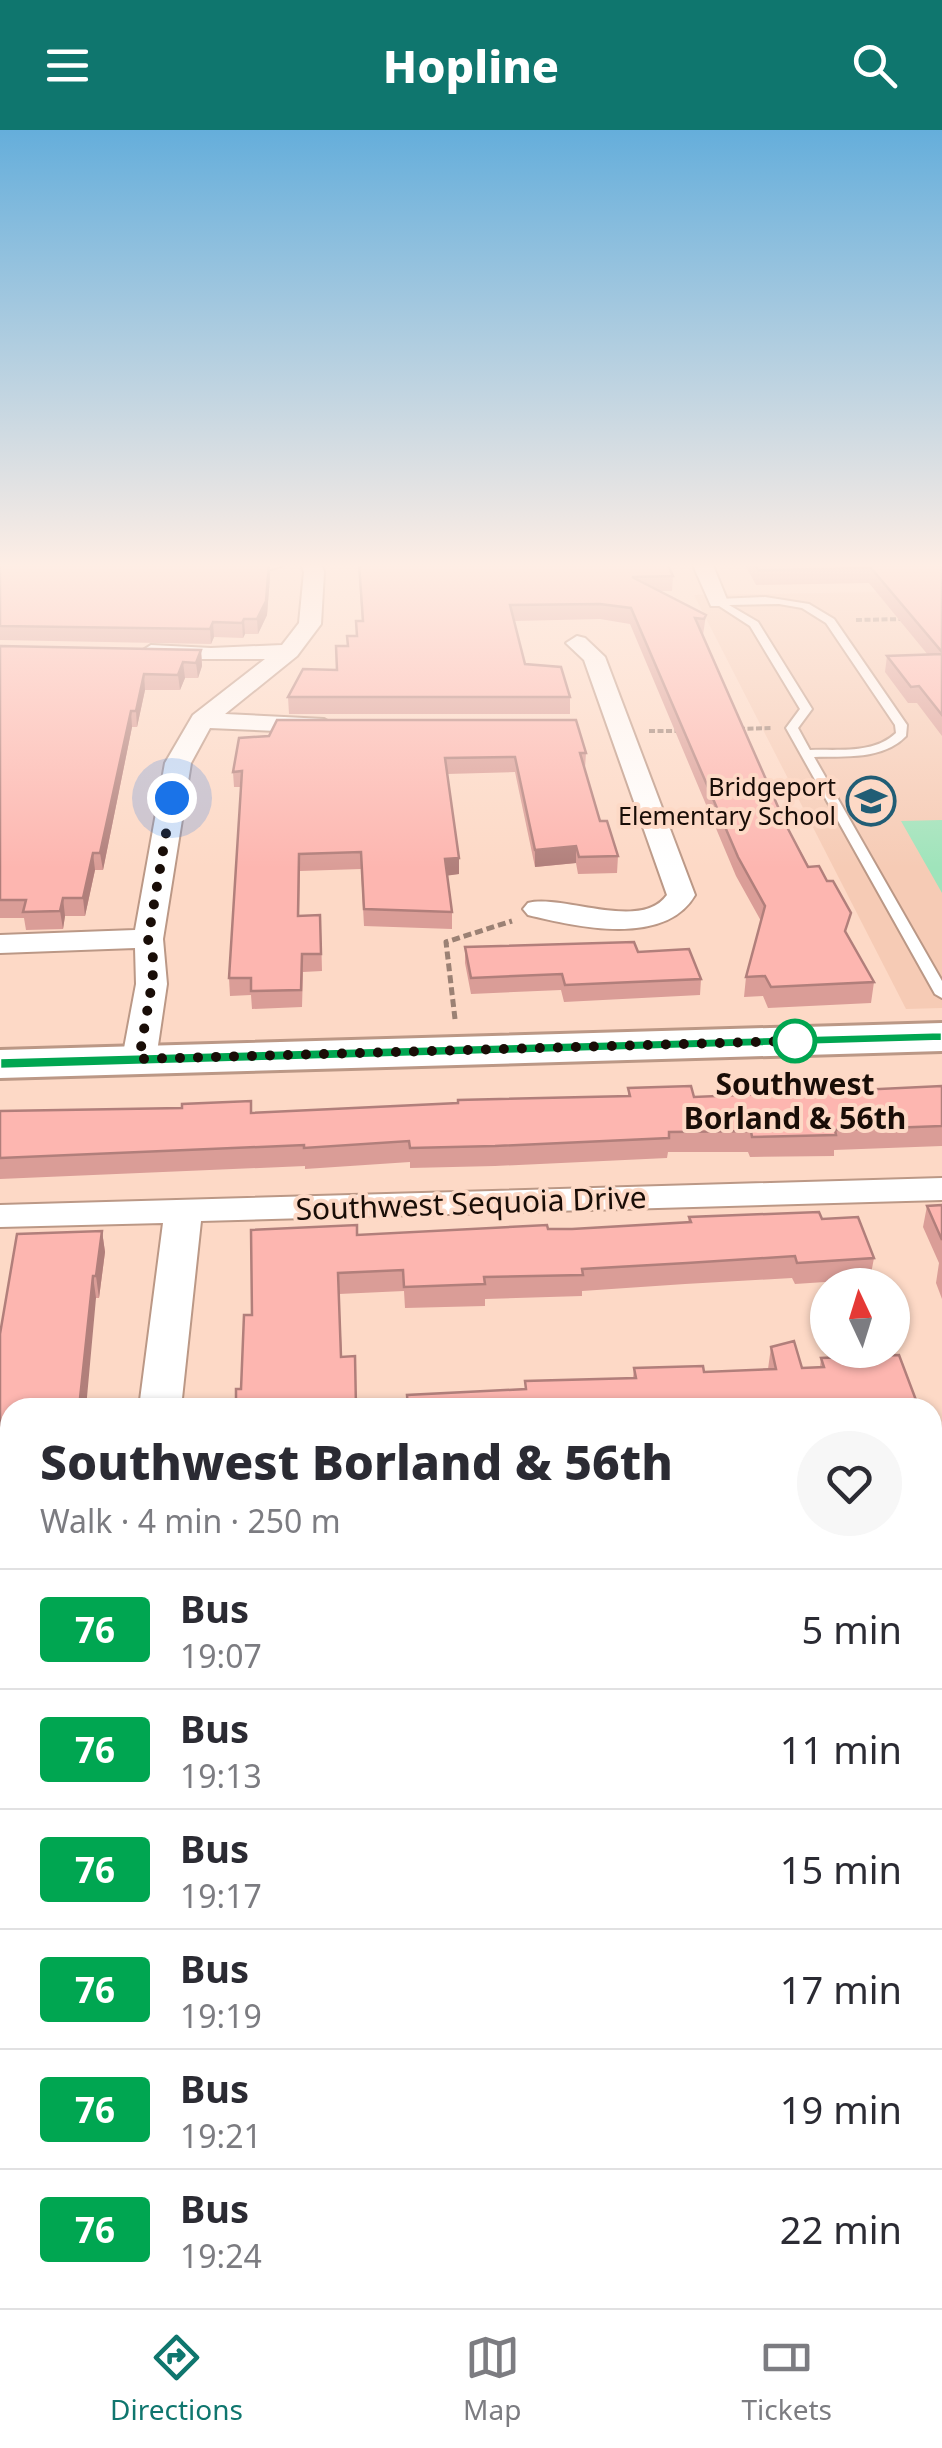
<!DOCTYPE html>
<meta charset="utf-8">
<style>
:root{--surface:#fff;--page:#f7f7f7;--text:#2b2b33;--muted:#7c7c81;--line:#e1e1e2;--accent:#0f766e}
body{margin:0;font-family:"Noto Sans",sans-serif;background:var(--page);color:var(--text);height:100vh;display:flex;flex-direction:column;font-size:38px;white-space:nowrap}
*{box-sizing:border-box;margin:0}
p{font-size:32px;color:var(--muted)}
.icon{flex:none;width:55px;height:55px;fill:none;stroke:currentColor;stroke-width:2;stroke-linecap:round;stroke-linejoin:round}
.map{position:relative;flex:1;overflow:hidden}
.drawer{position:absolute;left:0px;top:1268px;width:942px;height:912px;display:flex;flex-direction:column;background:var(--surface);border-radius:30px 30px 0 0;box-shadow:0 2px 8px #0004}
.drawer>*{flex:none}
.badge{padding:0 20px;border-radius:8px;font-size:35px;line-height:65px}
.needle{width:65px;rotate:356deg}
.buttons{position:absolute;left:810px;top:1138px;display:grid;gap:20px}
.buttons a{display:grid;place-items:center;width:100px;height:100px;border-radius:50%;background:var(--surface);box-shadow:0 2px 8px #0004;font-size:50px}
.you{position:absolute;width:50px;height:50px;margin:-25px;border:8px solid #fff;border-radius:50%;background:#1a73e8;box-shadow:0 0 0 15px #1a73e833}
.map>.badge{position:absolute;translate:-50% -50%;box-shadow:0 0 0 5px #fff}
.round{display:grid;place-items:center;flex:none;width:105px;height:105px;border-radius:52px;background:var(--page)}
.overview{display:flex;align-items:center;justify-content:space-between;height:170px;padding:0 40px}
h1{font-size:48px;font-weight:800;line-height:75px}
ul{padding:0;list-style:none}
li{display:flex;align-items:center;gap:30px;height:120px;padding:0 40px;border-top:2px solid var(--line)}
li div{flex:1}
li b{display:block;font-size:38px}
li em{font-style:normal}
li .badge{min-width:110px;font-weight:700;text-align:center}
header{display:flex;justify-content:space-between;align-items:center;height:130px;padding:0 40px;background:var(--accent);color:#fff;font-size:45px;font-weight:800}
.dock{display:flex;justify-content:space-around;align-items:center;height:140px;border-top:2px solid var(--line);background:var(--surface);font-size:28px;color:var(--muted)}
.dock a{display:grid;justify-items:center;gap:5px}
.dock .selected{color:var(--accent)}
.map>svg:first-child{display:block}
</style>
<header><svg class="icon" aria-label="menu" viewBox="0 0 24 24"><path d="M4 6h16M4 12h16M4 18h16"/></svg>Hopline<svg class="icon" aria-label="search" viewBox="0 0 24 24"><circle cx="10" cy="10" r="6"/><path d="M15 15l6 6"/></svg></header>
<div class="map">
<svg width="942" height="2178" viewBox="0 0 942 2178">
<rect width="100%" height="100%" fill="#fdd9c6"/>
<!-- built -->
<path fill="#f6cbb5" d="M942,461V878L906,879L694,465Z"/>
<!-- green -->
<path fill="#9fe4bb" d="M942,690V763L901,691Z
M933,1531L942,1537V2178H0V1902L10,1897V2170H932Z"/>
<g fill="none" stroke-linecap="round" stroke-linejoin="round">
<!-- stream -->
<path stroke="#42a4c8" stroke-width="18" d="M932,1915L942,1906
M717,2178L723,2170"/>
<!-- service casing -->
<g stroke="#bb9886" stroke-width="4">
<path id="service" d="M765,467L809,474L834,489L907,595L906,606C883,630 845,626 814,627L942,851V868L935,864L786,598L800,579L750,496L713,472L718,469ZM779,474L802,478L826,493L895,595L896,603C874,624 839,619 810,620L798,598L812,579L758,492L729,475Z"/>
</g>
<!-- minor casing -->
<g stroke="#bb9886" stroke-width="4">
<path id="minor" d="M207,433H286C272,444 218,445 207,433Z
M301,433H321L324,442L321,494L297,526L225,584L324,589L336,596L324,603L210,598L191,633L163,809L167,854L156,929L151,936H127L122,929L136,854L135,818L0,823V805L135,800L165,633L193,585L265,529H151L140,522L151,515L211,518L282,515L299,493L304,442Z
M692,433H712L728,472L725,476H711Z
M577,506L585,508L605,527L695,765C665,817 577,797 528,785L523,779L528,773C563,764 641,802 667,765L584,530L566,513Z
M942,1048V1070L201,1091L181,1278H139L163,1093L0,1097V1075Z
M932,1364L942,1365V1397L932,1396Z
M10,1438V1474L0,1475V1439Z"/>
</g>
<!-- secondary casing -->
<g stroke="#bb9886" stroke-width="6">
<path id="secondary" d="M942,893V921L0,948V920Z"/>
</g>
<!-- path-far3 -->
<path stroke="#9b8174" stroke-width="4" stroke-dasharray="6 2.5" stroke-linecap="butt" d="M856,490L904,489
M739,599L772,598
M649,601H682"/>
<!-- path-far2 -->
<path stroke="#9b8174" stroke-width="5" stroke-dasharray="8 4" stroke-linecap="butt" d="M455,889L446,812L512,791"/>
<!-- path-far1 -->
<path stroke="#9b8174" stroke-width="8" stroke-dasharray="12 6" stroke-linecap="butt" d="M932,1562L942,1566"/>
<!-- path -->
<path stroke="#9b8174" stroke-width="10" stroke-dasharray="16 8" stroke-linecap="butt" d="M0,1918L10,1915"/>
<!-- service -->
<use href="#service" fill="#fff" fill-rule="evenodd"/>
<!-- minor -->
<use href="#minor" fill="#fff" fill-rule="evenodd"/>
<!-- secondary -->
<use href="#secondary" fill="#fff" fill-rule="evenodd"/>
</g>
<!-- wall -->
<path fill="#da9d97" d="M358,433L673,446L672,461H660L706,485L703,505L786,695L874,852L871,873L768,878L763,866L744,867L746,847L761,791L736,746L630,494L600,489L514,491L525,534L570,567V584H289L288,567L337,540L348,516L357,506L362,491Z
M744,433H942V606L917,573H908L885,542L887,526L928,525L869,453L756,455Z
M0,434L270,447L267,485L258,504H245L243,508L214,507L211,514L0,510Z
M0,516L201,520L202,536L198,548H185L180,560H145L137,597H132L103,740H95L85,786H65L63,799L26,800L24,788H0Z
M239,608L586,623L585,638L600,691L618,726L617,743L578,744L576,733L535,737L515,642L447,644L459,728V744L447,745L452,782V799L364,796L361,739L300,741L299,786L321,802L322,841L303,842L302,877L252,879L251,865L230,866L229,848L241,657H234L233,642Z
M465,817L638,822L701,849L700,865L564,872L561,860L471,864L465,833Z
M787,953L859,960L942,956V1016L834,1020V1026L750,1027L748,1022H668L667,1028L495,1036L410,1038V1032L305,1039V1036L0,1049V981L182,978L251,971L252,983L628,966V958L694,967L786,964Z
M942,1075V1169L936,1153L939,1133L923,1097L927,1076Z
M689,1087L822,1089L874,1128L870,1149L795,1154L792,1148L685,1154L582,1161V1166L485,1169V1176L405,1178L404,1161L339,1164L342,1227L356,1248L241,1259L252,1185L357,1105L572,1099L688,1092Z
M102,1101L105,1122L99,1168H96L10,1278V1400L0,1401V1204Z
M771,1217L802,1238L820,1237L821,1228L919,1278L525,1259V1251L633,1248L634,1238L704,1242L768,1239Z
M0,1499H10V1603L0,1604Z
M10,1704V1849L0,1850V1705Z"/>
<!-- shaded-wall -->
<path fill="#b17f7b" d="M269,433L270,447L267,485L258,504L257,489Z
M244,489L245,504L243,508L242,493Z
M213,492L214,507L211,514L210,499Z
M201,520L202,536L198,548L196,533Z
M183,532L185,548L180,560L178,545Z
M144,544L145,560L137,597L136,581Z
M131,581L132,597L103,740L100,723Z
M576,716V733L535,737V720Z
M93,723L95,740L85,786L83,768Z
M459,728V744L445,746V729Z
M63,768L65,786L63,799L60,781Z
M102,1101L105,1122L99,1168L96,1146Z
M93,1146L96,1168L86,1278H79Z"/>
<!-- building -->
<path fill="#fdb6b0" stroke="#b17f7b" stroke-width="2.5" d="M269,433L266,471L257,489H244L242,493L213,492L210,499L0,496V434Z
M359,433H667L673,446L632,447L706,485L704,489L695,488L786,695L808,737L819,736L827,751H833L851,783L845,801L874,852L771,857L765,846L746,847L765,776L738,727L631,478L600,474L510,475L525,534L561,537L570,567H288L303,539L337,540L336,516H348L347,506H357L356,491H363Z
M754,433H942V522L871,438L758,440Z
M0,516L201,520L196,533L183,532L178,545L144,544L136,581H131L100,723H93L83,768H63L60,781L23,782L26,770H0Z
M942,524V585L919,556L911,557L887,526Z
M277,590H576L586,623H580L600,691H607L618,726L579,727L576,716L535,720L515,627L445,628L459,728L445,729L452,782L364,779L361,722L299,724L298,786L320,785L321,824H302L301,860L251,861V848H229L242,641L233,642L239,608L269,606Z
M634,812L638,822L689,819L701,849L565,855L562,844L471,848L465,817Z
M855,950L859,960L942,956V996L835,1000L836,1005L752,1007L751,1001L669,1002V1008L495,1016L410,1018L409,1011L304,1018V1015L0,1028V981L182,978V974L251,971V983L458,973V970L630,966L628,958L691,956L694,967L791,963L787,953Z
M942,1075V1110L927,1076Z
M819,1082L822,1089L858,1087L874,1128L797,1133L795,1126L687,1133L582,1139L583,1145L484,1147L485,1154L404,1157L403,1140L338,1143L341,1227L355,1226L356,1278H236V1259H241L244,1185H252L251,1100L357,1095V1105L547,1095L548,1099H572L691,1092L689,1087Z
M102,1101L96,1146H93L79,1278H10V1377L0,1378V1204L17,1104Z
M794,1211L802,1238L824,1237L821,1228L899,1225L919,1278H408L407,1265L526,1259L525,1251L636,1248L634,1238L703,1236L704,1242L776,1239L771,1217Z
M0,1499H10V1580H0Z
M10,1704V1825L0,1827V1705Z"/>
<!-- sky -->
<linearGradient id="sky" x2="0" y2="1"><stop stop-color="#65aedb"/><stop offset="0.59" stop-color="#feeee5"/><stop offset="1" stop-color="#feeee5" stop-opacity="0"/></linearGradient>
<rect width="942" height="738" fill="url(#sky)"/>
<!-- line -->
<path fill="#00a651" stroke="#fff" stroke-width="2.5" d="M942,902V911L0,939V928Z"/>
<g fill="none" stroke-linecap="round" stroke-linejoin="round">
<!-- walk -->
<path stroke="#190d07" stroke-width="10" stroke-dasharray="0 18" d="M172,668L148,809L154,832L152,853L139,929L795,911"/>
</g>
<!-- icons -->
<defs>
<g id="school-ring" transform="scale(2.5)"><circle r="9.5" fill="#fdd9c6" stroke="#215d75" stroke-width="1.5"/><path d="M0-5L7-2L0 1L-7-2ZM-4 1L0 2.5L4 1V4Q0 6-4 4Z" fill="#215d75"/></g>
</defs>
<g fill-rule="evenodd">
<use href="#school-ring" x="871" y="671"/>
</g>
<!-- markers -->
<circle fill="#fff" stroke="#00a651" stroke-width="5" cx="795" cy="911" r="20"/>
<g text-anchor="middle" stroke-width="8" stroke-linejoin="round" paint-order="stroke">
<!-- far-poi labels -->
<g font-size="25" fill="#190d07" stroke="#fdd9c6" text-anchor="end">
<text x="836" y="666">Bridgeport<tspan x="836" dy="29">Elementary School</tspan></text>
</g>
<!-- stop labels -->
<g font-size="30" font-weight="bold" fill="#190d07" stroke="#fdd9c6">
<text x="795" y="965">Southwest<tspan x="795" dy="34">Borland &amp; 56th</tspan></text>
</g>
<!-- street labels -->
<g font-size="30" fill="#190d07" stroke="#fdd9c6">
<text transform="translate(471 1074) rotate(-2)" y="10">Southwest Sequoia Drive</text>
</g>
</g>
</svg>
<div class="buttons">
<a><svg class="needle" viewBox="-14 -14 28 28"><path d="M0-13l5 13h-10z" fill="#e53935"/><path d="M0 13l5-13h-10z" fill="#7c7c81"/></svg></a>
</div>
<div class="you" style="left:172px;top:668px"></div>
<section class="drawer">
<div class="overview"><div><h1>Southwest Borland &amp; 56th</h1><p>Walk · 4 min · 250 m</p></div><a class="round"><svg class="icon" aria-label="heart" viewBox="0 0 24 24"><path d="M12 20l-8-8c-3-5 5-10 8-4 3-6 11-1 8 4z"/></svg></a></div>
<ul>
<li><span class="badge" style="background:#00a651;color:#fff">76</span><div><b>Bus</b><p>19:07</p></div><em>5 min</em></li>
<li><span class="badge" style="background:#00a651;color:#fff">76</span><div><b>Bus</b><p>19:13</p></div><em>11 min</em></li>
<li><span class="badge" style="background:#00a651;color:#fff">76</span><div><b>Bus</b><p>19:17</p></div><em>15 min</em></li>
<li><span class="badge" style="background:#00a651;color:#fff">76</span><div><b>Bus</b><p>19:19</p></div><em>17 min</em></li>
<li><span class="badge" style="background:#00a651;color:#fff">76</span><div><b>Bus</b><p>19:21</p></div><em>19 min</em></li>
<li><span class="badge" style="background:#00a651;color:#fff">76</span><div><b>Bus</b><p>19:24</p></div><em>22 min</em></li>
</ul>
</section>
</div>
<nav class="dock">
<a class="selected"><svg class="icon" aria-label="directions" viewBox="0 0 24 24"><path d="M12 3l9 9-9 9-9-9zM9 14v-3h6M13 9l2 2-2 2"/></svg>Directions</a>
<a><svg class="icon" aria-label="map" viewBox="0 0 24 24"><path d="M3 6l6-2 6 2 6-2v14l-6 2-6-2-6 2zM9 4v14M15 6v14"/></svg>Map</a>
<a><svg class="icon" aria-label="tickets" viewBox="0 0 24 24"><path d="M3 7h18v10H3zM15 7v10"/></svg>Tickets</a>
</nav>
